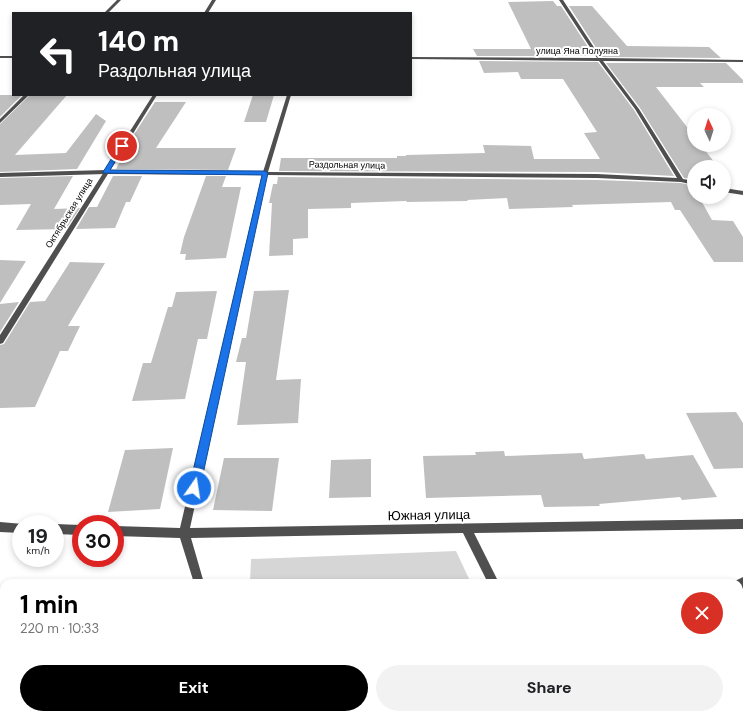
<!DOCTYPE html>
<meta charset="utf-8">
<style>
:root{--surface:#fff;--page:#f2f2f2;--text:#202124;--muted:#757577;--accent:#000}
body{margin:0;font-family:"DM Sans",sans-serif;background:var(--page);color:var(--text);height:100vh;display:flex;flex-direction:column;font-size:15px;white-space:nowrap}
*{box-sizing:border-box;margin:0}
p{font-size:13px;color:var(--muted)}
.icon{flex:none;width:22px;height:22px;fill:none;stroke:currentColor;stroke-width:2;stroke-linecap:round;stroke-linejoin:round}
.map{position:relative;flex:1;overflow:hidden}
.drawer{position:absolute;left:0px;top:579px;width:743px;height:140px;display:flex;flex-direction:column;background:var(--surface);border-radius:12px 12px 0 0;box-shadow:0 2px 6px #0003}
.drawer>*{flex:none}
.guide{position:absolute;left:12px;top:12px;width:400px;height:84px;border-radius:0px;box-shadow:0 2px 6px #0003;background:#202124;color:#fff;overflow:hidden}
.needle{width:26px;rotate:356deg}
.buttons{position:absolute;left:687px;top:108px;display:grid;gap:8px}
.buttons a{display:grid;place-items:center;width:44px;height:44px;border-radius:50%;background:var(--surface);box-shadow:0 2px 6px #0003;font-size:20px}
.speed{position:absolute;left:12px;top:515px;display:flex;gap:8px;font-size:20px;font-weight:700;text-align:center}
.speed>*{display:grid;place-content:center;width:52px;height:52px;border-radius:50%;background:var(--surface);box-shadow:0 2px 6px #0003;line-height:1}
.speed small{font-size:10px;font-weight:400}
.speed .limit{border:6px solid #d22;background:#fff;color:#111}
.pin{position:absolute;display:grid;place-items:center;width:34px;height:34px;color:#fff;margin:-17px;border:2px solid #fff;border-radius:50%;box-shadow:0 1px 4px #0007}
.me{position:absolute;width:44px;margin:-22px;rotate:13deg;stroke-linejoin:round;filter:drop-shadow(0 0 3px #0008)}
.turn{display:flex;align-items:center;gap:14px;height:84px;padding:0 20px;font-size:18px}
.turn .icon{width:52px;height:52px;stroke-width:2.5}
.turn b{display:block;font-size:28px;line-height:34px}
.round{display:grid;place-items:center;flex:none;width:42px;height:42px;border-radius:21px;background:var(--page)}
.overview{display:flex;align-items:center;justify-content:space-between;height:68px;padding:0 20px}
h1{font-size:24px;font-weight:700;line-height:30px;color:var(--accent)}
.button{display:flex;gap:8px;margin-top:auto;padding:8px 20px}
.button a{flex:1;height:46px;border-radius:24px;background:var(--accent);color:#fff;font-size:16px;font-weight:700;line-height:46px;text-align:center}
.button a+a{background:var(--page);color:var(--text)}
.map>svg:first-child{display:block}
</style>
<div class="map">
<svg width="743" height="719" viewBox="0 0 743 719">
<rect width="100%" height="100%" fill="#fff"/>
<path fill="#d6d6d6" d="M 456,551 L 471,583 L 250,583 L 251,559 Z
M 247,715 L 372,715 L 372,719 L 246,719 Z"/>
<path fill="#bfbfbf" d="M 553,1 L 557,6 L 561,6 L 594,56 L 477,56 L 473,49 L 531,49 L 508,2 Z
M 569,6 L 592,6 L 627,46 L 709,47 L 721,58 L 602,57 Z
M 479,61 L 598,62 L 634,110 L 674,176 L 597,172 L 279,171 L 281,158 L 397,158 L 397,156 L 406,156 L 406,155 L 485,153 L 483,145 L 531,146 L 534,159 L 600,159 L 584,133 L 597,132 L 563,79 L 521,79 L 518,72 L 484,73 Z
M 606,63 L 726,63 L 743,80 L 743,83 L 700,83 L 704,87 L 656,87 L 694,136 L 694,145 L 701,145 L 718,167 L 694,167 L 694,179 L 684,178 L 640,108 Z
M 0,95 L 22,95 L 0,117 Z
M 30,95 L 67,95 L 15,155 L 66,153 L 96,114 L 106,121 L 77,169 L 0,172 L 0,124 Z
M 253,95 L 274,95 L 266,122 L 244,122 Z
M 155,102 L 186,102 L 156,148 L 236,148 L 228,170 L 116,169 L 133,136 Z
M 73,176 L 54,209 L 80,208 L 66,229 L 16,230 L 31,204 L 0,205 L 0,178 Z
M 113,176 L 142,176 L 130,202 L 126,202 L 115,228 L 76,229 L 89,207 L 97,207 Z
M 206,176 L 226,176 L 222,187 L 241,187 L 226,258 L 185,260 L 186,254 L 180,254 L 184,237 Z
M 278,177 L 597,180 L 681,183 L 694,186 L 694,197 L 699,197 L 712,220 L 733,221 L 743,237 L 743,262 L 714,262 L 680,210 L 675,210 L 671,202 L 572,205 L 573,207 L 509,209 L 507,198 L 467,200 L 468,201 L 407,202 L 406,201 L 351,203 L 351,208 L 308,209 L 308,238 L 293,239 L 293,255 L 269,256 L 272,203 L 269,203 L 273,184 L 277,184 Z
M 0,260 L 26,261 L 0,303 Z
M 70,262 L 105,263 L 68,326 L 80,326 L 68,351 L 60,351 L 35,407 L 0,408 L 0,345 L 4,344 L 30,302 L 45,301 Z
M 289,290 L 276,380 L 301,379 L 298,423 L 237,425 L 246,362 L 236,362 L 242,338 L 246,338 L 254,291 Z
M 217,291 L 207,339 L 198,339 L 185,399 L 132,401 L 143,363 L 151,363 L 168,307 L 172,307 L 176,292 Z
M 19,302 L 0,332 L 0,304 Z
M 736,412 L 743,423 L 743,468 L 714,469 L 686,413 Z
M 173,448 L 160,509 L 108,512 L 125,450 Z
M 504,451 L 505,456 L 582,453 L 584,459 L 644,454 L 646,459 L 693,455 L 717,497 L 682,500 L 680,497 L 599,504 L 600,506 L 544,507 L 541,495 L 426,498 L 423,456 L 476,455 L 475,452 Z
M 224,458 L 279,458 L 272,511 L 213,510 Z
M 371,459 L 371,497 L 329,498 L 331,460 Z"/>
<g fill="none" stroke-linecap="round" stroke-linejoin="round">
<path fill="#4f4f4f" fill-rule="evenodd" d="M 117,0 L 121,0 L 108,13 L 104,13 Z
M 559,0 L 563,0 L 601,58 L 743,60 L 743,62 L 603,61 L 639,109 L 683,179 L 694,181 L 694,185 L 681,182 L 597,178 L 267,175 L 190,528 L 743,519 L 743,529 L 474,533 L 499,583 L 488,583 L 463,533 L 191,538 L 204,583 L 194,583 L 180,538 L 115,536 L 115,526 L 180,528 L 262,175 L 106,174 L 0,177 L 0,173 L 106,170 L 263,172 L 287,95 L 291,95 L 268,172 L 597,174 L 677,178 L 635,109 L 599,61 L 411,59 L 411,57 L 597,58 Z
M 0,56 L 13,56 L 13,58 L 0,58 Z
M 24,95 L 29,95 L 0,123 L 0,119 Z
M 724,188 L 743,191 L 743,195 L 724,192 Z
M 0,522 L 23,524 L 21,524 L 21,533 L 0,532 Z
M 55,524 L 81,525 L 81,535 L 55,534 Z
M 743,577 L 743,589 L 739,590 L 739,583 L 734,583 L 735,581 Z
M 194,715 L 206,715 L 205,719 L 193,719 Z
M 525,715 L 542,715 L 541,719 L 524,719 Z"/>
<path fill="#4f4f4f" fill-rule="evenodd" d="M 212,0 L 216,0 L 208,13 L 204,13 Z
M 153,95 L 157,95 L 3,343 L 0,344 L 0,335 Z"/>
</g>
<path fill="#1a73e8" stroke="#114b97" d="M 120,145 L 125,146 L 110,170 L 265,171 L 268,173 L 200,488 L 198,492 L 194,493 L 190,492 L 189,488 L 262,175 L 103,173 L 103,172 Z"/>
<g text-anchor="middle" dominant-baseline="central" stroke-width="4" stroke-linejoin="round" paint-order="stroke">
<g font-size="9" fill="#000" stroke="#fff">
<text x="577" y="51">улица Яна Полуяна</text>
<text transform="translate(347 165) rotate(1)">Раздольная улица</text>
<text transform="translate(69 213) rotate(-58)">Октябрьская улица</text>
</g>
<g font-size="13" fill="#000" stroke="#fff">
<text transform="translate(429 515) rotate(-1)">Южная улица</text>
</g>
</g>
</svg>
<div class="buttons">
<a><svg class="needle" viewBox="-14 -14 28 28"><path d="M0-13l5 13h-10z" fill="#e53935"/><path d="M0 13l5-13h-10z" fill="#757577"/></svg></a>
<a><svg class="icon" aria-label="sound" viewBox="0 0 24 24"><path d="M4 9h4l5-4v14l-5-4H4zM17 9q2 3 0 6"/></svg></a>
</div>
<div class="speed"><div>19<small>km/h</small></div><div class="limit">30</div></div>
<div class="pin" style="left:122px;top:146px;background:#d93025"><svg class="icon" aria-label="arrive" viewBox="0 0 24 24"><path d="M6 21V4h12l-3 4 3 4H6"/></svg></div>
<svg class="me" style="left:194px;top:488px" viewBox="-20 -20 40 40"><circle r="17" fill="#1a73e8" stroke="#fff" stroke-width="3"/><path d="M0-11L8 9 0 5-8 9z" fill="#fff"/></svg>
<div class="guide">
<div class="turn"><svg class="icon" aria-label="left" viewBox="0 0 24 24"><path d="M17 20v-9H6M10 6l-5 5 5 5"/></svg><div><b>140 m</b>Раздольная улица</div></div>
</div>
<section class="drawer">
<div class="overview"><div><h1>1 min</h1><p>220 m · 10:33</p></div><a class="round" style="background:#d93025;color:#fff"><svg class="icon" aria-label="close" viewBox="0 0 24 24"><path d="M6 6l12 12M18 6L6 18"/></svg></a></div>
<div class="button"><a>Exit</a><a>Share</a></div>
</section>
</div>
